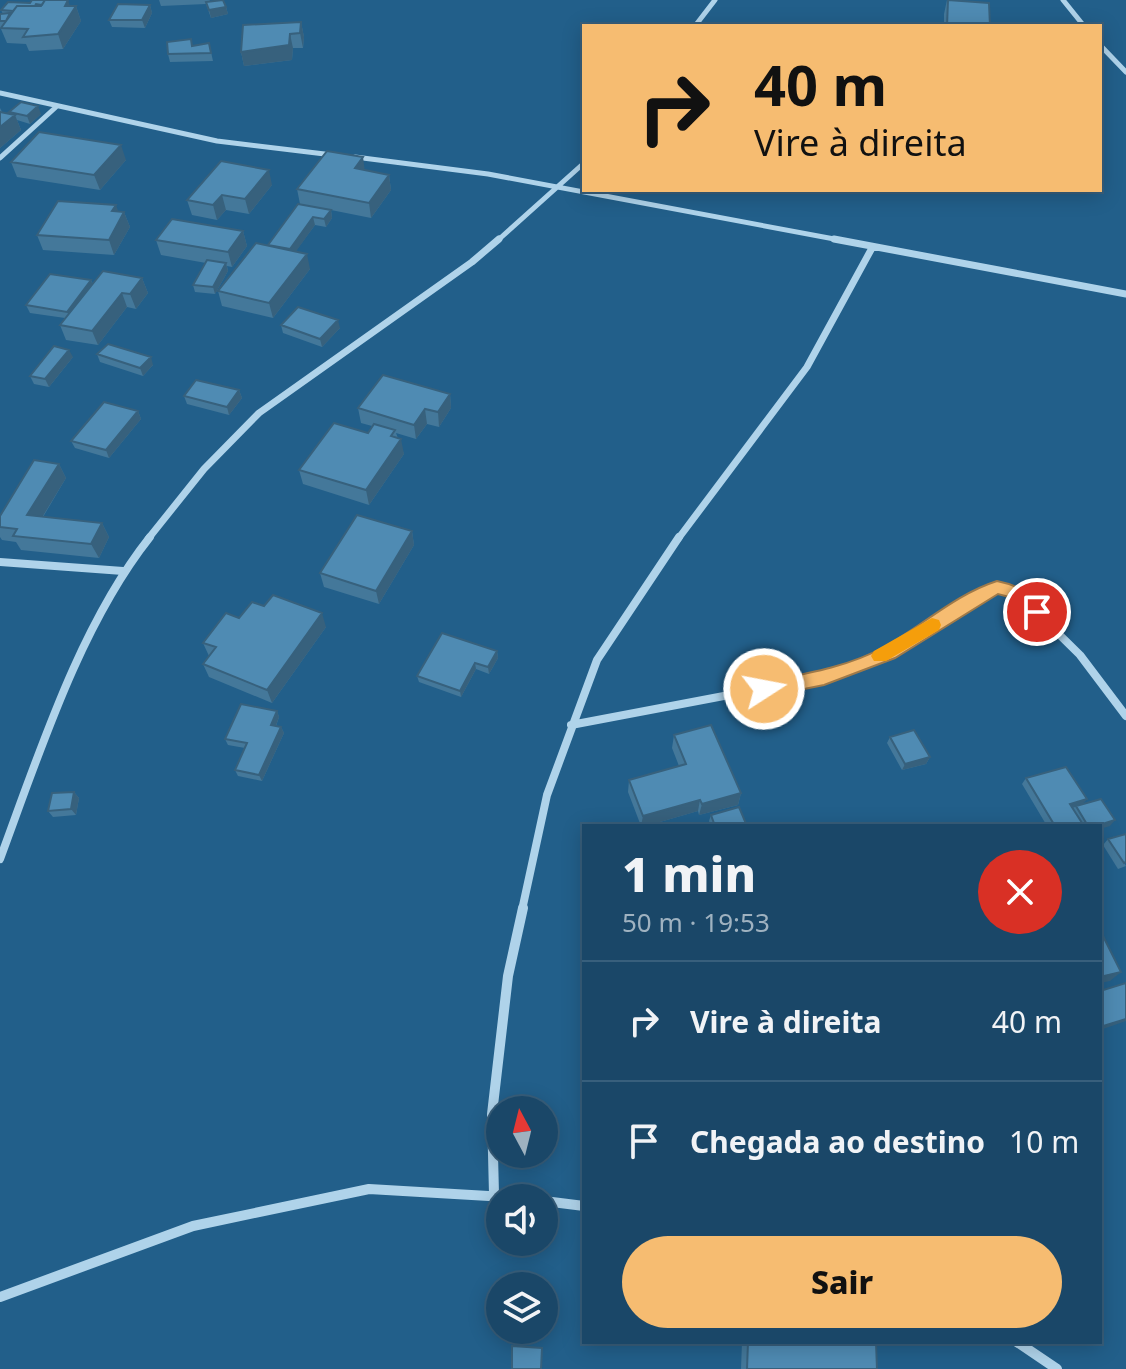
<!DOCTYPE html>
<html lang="pt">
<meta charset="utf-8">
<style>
:root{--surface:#1a4768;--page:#234e6e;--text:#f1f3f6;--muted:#9fb2c0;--line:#385f7c;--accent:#f6bc71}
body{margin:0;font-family:"Noto Sans",sans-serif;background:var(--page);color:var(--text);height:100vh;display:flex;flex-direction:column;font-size:30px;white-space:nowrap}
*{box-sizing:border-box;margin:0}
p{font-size:26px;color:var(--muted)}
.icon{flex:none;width:44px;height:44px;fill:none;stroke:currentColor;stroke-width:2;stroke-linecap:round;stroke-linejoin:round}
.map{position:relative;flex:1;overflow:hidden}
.side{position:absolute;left:582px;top:824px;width:520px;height:520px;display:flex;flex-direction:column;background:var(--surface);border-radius:0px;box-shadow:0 4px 20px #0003,0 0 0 2px var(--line)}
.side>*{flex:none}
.top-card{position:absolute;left:582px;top:24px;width:520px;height:168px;border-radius:0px;box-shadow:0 4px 20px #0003,0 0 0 2px var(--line);background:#f6bc71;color:#111;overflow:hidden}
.needle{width:52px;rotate:353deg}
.tools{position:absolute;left:486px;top:1096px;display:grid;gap:16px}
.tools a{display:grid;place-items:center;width:72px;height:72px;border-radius:50%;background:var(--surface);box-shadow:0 4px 20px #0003,0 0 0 2px var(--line);font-size:40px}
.pin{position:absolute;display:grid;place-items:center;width:68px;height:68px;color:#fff;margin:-34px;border:4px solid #fff;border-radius:50%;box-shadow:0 2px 8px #0007}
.me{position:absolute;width:88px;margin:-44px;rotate:79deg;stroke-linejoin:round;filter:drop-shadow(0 0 6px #0008)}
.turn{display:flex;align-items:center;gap:28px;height:168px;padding:0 40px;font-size:36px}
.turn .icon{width:104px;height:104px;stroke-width:2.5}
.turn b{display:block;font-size:56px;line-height:68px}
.round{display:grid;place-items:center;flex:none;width:84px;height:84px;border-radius:42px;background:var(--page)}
.head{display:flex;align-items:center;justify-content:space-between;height:136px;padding:0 40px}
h1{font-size:48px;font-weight:800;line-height:60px}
.primary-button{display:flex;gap:16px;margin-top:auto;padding:16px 40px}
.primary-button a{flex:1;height:92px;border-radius:48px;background:var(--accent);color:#111;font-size:32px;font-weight:800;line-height:92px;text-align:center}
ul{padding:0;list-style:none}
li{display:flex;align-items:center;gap:24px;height:120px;padding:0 40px;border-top:2px solid var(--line)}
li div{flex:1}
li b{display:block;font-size:30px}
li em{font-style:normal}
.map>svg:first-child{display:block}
</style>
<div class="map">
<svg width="1126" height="1369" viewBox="0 0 1126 1369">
<rect width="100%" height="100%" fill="#225f8a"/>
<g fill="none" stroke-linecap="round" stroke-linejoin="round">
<path stroke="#afd3ea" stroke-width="5" d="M 1063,0 L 1084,26
M 695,26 L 715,0
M 1100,45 L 1126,72
M 0,93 L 217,141 L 333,155
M 355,157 L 488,174 L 845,241
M 0,158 L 56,107
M 497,241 L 584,163"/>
<path stroke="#afd3ea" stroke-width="7" d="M 834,239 L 1126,294
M 148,539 L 204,469 L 259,413 L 472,262 L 499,239
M 678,539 L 807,367 L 872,248"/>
<path stroke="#afd3ea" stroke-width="8" d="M 0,562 L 123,571
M 571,725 L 824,677 L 888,653 L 997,587 L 1015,591 L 1080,655 L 1126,716
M 0,859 C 39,754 80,625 150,537
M 522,910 L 547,795 L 597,660 L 679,537"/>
<path stroke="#afd3ea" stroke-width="10" d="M 494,1194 L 492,1114 L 508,976 L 523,908
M 544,1201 L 584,1206
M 0,1297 L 193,1226 L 369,1189 L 523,1198
M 1017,1342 L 1057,1369"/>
</g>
<path fill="#44789a" d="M 159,0 L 210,0 L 209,2 L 226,7 L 228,14 L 211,18 L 206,4 L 161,6 Z
M 947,0 L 990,26 L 944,26 L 944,14 Z
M 8,2 L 76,6 L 81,21 L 63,49 L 29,51 L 26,44 L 7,43 L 1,29 L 0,29 L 0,12 L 0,14 L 3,14 L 1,10 Z
M 150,5 L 152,13 L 145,28 L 112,27 L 109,20 Z
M 301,22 L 304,37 L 303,48 L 293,48 L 292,60 L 244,66 L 241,52 Z
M 209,43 L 213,61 L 170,62 L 168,54 L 192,46 Z
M 0,108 L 2,112 L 10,114 L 9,112 L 41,114 L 30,124 L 17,120 L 21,130 L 0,148 Z
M 126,160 L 100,190 L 17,177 L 11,162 Z
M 365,170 L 389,175 L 391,190 L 371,218 L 331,210 L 332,218 L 326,227 L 315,225 L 295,252 L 310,269 L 273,318 L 222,306 L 218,291 L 268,246 L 300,204 L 297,189 Z
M 272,185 L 249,214 L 226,210 L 217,220 L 192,215 L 187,200 Z
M 118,212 L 124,212 L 130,227 L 114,255 L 43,250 L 37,235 Z
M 243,231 L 247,246 L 232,267 L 227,266 L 228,271 L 215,294 L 195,292 L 193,285 L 206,263 L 161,255 L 156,240 Z
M 142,278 L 148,293 L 136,309 L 127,307 L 98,345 L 66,340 L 60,325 L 65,318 L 30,313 L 26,305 L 91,280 L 93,284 Z
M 281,325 L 340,328 L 322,347 L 283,333 Z
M 97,354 L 153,365 L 143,376 L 100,362 Z
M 73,357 L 49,387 L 34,384 L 30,376 Z
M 239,390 L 242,398 L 229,415 L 187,404 L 184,396 Z
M 450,394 L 451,408 L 439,427 L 427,424 L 416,439 L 396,433 L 404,454 L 369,505 L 303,484 L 299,470 L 368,433 L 372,426 L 361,423 L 358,408 Z
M 138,411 L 141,419 L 109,458 L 75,448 L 71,441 Z
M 59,464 L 66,478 L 43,517 L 102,523 L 109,537 L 99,558 L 21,550 L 16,542 L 2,540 L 0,537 L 0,516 Z
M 412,531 L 414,545 L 379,604 L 324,587 L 320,573 Z
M 239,618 L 326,627 L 272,703 L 209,677 L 203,664 L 209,656 L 203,643 Z
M 497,651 L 498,658 L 489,674 L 476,669 L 461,697 L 419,682 L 417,676 Z
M 277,711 L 279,717 L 276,726 L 281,727 L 284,733 L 262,781 L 238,776 L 235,770 L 245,748 L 228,745 L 225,739 Z
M 674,735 L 741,793 L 738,805 L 699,815 L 698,811 L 646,826 L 641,826 L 628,792 L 629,780 L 679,766 L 672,748 Z
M 890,737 L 930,757 L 926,764 L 902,770 L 887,743 Z
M 1026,778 L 1082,805 L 1110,826 L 1047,826 L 1022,784 Z
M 74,792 L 79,798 L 76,815 L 53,817 L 48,811 Z
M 711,815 L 747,826 L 711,826 L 709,821 Z
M 1108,839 L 1126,866 L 1118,869 L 1103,845 Z
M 742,1342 L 876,1342 L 877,1369 L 741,1369 Z"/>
<path fill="#37617d" d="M 68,0 L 72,12 L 76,6 L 81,21 L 63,49 L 58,34 L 65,6 Z
M 150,5 L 152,13 L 145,28 L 142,20 Z
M 226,7 L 228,14 L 211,18 L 209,10 Z
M 301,22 L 304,37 L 303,48 L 300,33 Z
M 290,34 L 293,48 L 292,60 L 244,66 L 241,52 Z
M 38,106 L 41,114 L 30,124 L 27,116 Z
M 15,115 L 21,130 L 0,148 L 0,127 Z
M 121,145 L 126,160 L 100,190 L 94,175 Z
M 363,157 L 365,172 L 355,168 Z
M 269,170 L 272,185 L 249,214 L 245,199 Z
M 389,175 L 391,190 L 371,218 L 369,203 Z
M 222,195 L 226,210 L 217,220 L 213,205 Z
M 116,205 L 121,219 L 124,212 L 130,227 L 114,255 L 109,240 L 112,211 Z
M 331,210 L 332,218 L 326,227 L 324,219 Z
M 313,217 L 315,225 L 292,257 L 290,249 Z
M 243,231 L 247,246 L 232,267 L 228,252 Z
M 307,254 L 310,269 L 273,318 L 269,303 Z
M 226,263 L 228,271 L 215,294 L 213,287 Z
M 142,278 L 148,293 L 136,309 L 130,294 Z
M 91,280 L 94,288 L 71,319 L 67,312 Z
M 122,293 L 127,307 L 98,345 L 92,331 Z
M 338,320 L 340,328 L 322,347 L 320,339 Z
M 69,350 L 73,357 L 49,387 L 45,379 Z
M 151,357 L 153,365 L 143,376 L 140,368 Z
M 239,390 L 242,398 L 229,415 L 227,407 Z
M 450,394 L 451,408 L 439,427 L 438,412 Z
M 425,409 L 427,424 L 416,439 L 414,425 Z
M 138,411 L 141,419 L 109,458 L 106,450 Z
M 401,439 L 404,454 L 369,505 L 366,490 Z
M 59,464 L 66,478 L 35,529 L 27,515 Z
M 102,523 L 109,537 L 99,558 L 91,544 Z
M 412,531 L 414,545 L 379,604 L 376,591 Z
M 322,613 L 326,627 L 272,703 L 267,690 Z
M 497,651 L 498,658 L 489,674 L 488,667 Z
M 475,663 L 476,669 L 461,697 L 460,691 Z
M 277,711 L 279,717 L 274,731 L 271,725 Z
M 281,727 L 284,733 L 262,781 L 259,775 Z
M 930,757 L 926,764 L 902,770 L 905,764 Z
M 74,792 L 79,798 L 76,815 L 71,809 Z
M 741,793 L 738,805 L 699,815 L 702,804 Z
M 1087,799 L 1082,805 L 1065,810 L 1070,804 Z
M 700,800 L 698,811 L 646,826 L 641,826 L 643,816 Z
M 1115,820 L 1110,826 L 1100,829 L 1100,826 L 1096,826 Z
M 1121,972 L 1110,981 L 1100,983 L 1100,977 Z
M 1126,1019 L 1126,1021 L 1100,1030 L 1100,1027 Z"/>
<path fill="#4f8bb3" stroke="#37617d" stroke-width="2" d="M 32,0 L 45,0 L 42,5 L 36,4 L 35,6 L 17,6 L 13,11 L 1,10 L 8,2 L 30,3 Z
M 45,0 L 68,0 L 65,6 L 76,6 L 58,34 L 23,37 L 28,29 L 1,28 L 17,6 L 41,6 Z
M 223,0 L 226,7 L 209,10 L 206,2 Z
M 948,0 L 989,3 L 990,26 L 947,26 Z
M 118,4 L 150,5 L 142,20 L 109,20 Z
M 10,13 L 6,21 L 0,21 L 0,14 Z
M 301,22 L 300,33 L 290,34 L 289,45 L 241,52 L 243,25 Z
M 191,39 L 192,46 L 209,43 L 211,53 L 168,54 L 167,42 Z
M 21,102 L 38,106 L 27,116 L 9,112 Z
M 0,112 L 15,115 L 0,127 Z
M 39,132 L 121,145 L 94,175 L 11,162 Z
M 327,151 L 363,157 L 355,168 L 389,175 L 369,203 L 297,189 Z
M 221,161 L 269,170 L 245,199 L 222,195 L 213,205 L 187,200 Z
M 58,201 L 116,205 L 112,211 L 124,212 L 109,240 L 37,235 Z
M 298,204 L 331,210 L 324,219 L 313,217 L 290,249 L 268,245 Z
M 172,219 L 243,231 L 228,252 L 156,240 Z
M 256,243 L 307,254 L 269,303 L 218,291 Z
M 207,260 L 226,263 L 213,287 L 193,285 Z
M 103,271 L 142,278 L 130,294 L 122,293 L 92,331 L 60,325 Z
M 50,274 L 91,280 L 67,312 L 26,305 Z
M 298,307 L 338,320 L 320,339 L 281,325 Z
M 108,344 L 151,357 L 140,368 L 97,354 Z
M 54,346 L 69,350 L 45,379 L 30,376 Z
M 383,375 L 450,394 L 438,412 L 425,409 L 414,425 L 358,408 Z
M 196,380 L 239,390 L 227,407 L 184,396 Z
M 104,402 L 138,411 L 106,450 L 71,441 Z
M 334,423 L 368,433 L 374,424 L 395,430 L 391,436 L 401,439 L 366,490 L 299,470 Z
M 34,460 L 59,464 L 27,515 L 102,523 L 91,544 L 13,536 L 17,529 L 0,527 L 0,516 Z
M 357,515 L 412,531 L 376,591 L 320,573 Z
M 273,595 L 322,613 L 267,690 L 203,664 L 216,647 L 203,643 L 226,613 L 239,618 L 252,602 L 264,606 Z
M 442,633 L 497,651 L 488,667 L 475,663 L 460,691 L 417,676 Z
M 241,704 L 277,711 L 271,725 L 281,727 L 259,775 L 235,770 L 247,743 L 225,739 Z
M 711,725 L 741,793 L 702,804 L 700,800 L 643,816 L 629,780 L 686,764 L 674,735 Z
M 914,730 L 930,757 L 905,764 L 890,737 Z
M 1066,767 L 1087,799 L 1070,804 L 1084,826 L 1055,826 L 1026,778 Z
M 74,792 L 71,809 L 48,811 L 52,793 Z
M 1101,799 L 1115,820 L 1096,826 L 1088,826 L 1076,806 Z
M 739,807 L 747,826 L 715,826 L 711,815 Z
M 1126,834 L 1126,862 L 1124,863 L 1108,839 Z
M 1100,930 L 1121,972 L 1100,977 Z
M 1126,983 L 1126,1019 L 1100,1027 L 1100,991 Z
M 748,1342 L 876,1342 L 877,1369 L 747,1369 Z
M 512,1346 L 542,1348 L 541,1369 L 512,1369 Z"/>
<path fill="#f6bc71" stroke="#a07a49" stroke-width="2" d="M 997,581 C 1018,585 1034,594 1045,612 L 1043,617 L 1030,617 L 1009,597 L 998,594 L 895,658 L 824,685 L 764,697 L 758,695 L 755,689 L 758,684 L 764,682 C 805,674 848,667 884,647 C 922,626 956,594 997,581 Z"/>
<path fill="#f59e0b" d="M 932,618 L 939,620 L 941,625 L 939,630 L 886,661 L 874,661 L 871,656 L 874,651 Z"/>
</svg>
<div class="tools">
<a><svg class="needle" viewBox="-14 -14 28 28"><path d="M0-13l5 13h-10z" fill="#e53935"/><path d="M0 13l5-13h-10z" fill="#9fb2c0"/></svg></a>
<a><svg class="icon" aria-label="sound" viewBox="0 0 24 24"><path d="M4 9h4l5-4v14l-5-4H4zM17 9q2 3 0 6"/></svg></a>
<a><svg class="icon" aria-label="layers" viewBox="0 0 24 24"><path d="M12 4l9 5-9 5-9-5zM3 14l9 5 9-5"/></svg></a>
</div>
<div class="pin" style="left:1037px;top:612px;background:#d93025"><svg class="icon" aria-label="arrive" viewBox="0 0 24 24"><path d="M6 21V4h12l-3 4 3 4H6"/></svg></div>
<svg class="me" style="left:764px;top:689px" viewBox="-20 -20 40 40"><circle r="17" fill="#f6bc71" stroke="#fff" stroke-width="3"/><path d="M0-11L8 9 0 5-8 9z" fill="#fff"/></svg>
<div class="top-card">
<div class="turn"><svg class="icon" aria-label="right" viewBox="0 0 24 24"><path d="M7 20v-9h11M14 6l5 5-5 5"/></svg><div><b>40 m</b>Vire à direita</div></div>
</div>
<section class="side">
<div class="head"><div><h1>1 min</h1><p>50 m · 19:53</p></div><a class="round" style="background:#d93025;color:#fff"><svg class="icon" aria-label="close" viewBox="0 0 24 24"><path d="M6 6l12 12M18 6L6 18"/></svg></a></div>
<ul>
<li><svg class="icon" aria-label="right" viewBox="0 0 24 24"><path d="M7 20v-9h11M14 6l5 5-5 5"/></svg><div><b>Vire à direita</b></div><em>40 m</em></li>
<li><svg class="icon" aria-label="arrive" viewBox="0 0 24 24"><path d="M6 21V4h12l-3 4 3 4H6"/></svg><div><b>Chegada ao destino</b></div><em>10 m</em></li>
</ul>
<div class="primary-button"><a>Sair</a></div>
</section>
</div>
